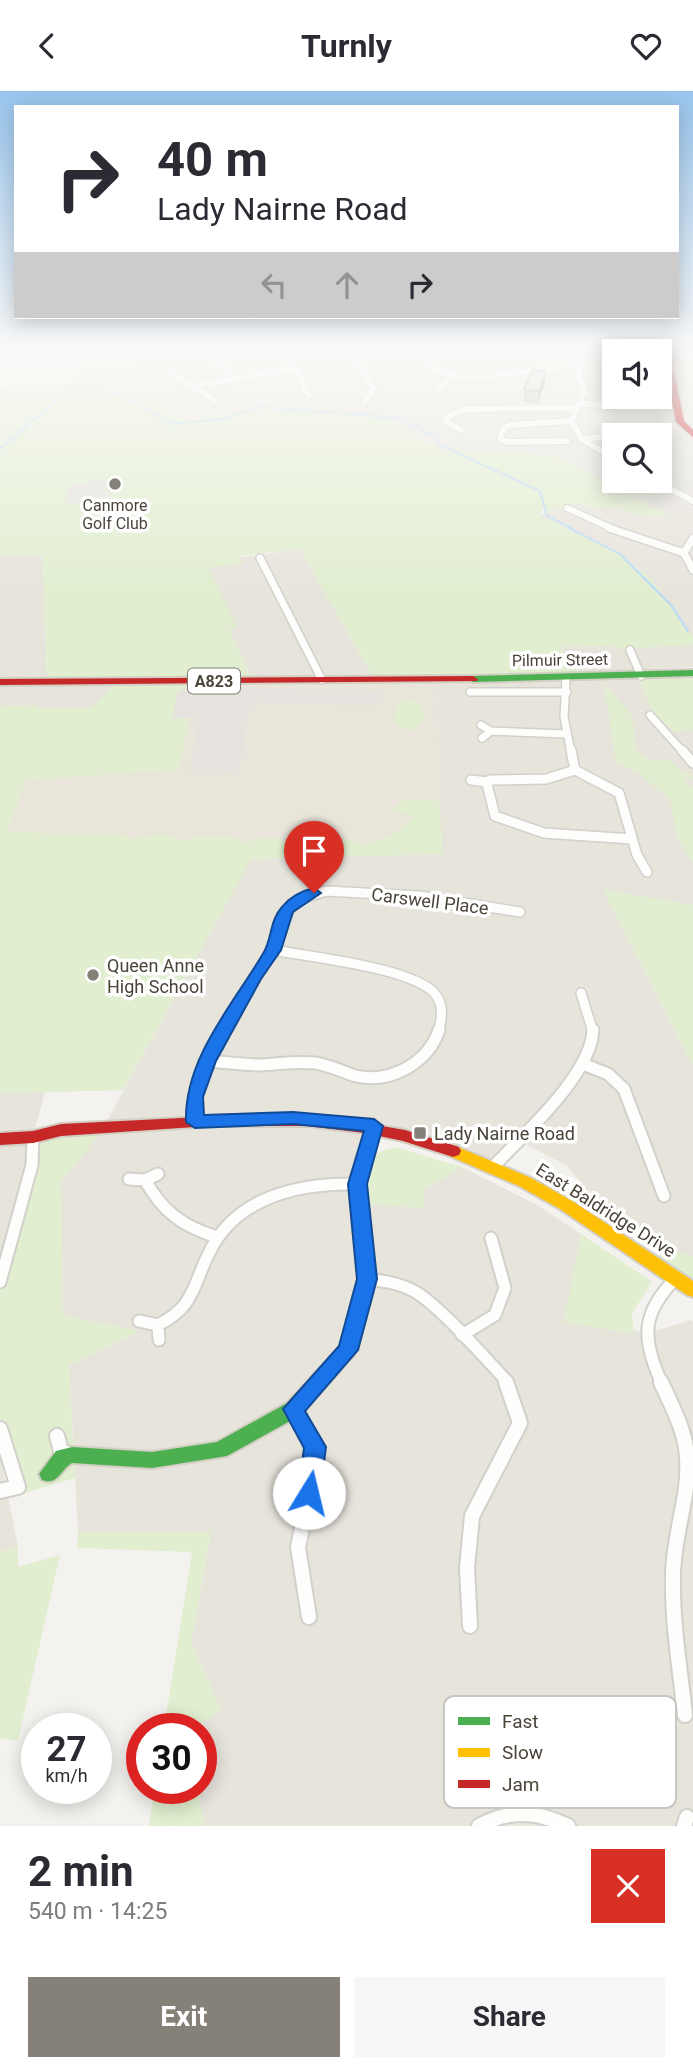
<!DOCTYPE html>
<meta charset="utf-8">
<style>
:root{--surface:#fff;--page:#f7f7f7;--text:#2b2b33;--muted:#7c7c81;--accent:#868178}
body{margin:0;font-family:Roboto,sans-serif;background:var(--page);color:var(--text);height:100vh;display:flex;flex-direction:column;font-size:26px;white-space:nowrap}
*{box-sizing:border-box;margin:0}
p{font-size:23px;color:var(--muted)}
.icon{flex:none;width:38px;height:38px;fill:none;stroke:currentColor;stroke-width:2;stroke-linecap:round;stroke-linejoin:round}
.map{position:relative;height:1735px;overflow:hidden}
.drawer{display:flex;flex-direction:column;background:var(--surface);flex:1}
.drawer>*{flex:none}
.guide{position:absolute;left:14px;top:14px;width:665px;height:214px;border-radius:0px;box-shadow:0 4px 18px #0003;background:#fff;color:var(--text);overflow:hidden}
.tools{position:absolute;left:602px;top:248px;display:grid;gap:14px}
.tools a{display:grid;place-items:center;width:70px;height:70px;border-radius:0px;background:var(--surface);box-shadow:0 4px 18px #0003;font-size:35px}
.speed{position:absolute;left:21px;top:1622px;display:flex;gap:14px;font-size:35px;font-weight:700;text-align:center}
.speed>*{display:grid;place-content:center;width:91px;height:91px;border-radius:50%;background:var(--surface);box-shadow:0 4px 18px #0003;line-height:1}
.speed small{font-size:18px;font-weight:400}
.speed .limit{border:10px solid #d22;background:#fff;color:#111}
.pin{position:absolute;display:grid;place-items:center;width:60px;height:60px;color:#fff;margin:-72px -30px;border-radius:50% 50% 50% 0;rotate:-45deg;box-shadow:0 0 7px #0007}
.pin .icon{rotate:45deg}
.me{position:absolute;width:77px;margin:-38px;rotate:9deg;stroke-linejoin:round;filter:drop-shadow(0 0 5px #0008)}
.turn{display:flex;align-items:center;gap:24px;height:147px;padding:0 28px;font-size:32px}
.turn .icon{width:91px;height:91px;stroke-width:2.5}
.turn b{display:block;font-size:49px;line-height:60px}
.lanes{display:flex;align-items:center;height:66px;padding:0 28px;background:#0003;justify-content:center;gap:35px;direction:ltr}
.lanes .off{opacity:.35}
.round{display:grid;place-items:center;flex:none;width:74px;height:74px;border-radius:0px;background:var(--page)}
.summary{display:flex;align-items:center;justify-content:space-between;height:119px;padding:0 28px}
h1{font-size:42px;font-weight:700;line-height:52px}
.button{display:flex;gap:14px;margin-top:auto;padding:14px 28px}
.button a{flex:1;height:80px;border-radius:0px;background:var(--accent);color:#fff;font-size:28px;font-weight:700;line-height:80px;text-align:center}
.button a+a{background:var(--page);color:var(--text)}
header{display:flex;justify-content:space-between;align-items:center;height:91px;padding:0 28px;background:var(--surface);font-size:32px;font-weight:700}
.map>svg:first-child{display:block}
</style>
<header><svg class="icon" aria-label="back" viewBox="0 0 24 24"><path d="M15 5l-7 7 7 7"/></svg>Turnly<svg class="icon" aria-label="heart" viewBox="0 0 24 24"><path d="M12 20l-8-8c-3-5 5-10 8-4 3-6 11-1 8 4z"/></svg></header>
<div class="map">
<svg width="693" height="1735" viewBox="0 0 693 1735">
<rect width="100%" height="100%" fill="#f4f2ee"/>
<path fill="#e7e4dc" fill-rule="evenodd" d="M 169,260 L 693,260 L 693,576 L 580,581 L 558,556 L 688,553 L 651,487 L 539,424 L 577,411 L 597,419 L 609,416 L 653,430 L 440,359 L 392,330 L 229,322 L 186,329 L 173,322 L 112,273 L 158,266 ZM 614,261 L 660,261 L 660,306 L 614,306 ZM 614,345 L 660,345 L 660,390 L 614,390 Z
M 300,458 L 372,584 L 251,586 L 199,472 Z
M 0,465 L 43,465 L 47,587 L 0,587 Z
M 693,584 L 693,814 L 604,800 L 693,974 L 693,1166 L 662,1158 L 599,1113 L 567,1075 L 518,1049 L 494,1075 L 374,1035 L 357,1111 L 424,1116 L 424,1098 L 462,1076 L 537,1114 L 581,1143 L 567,1227 L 648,1242 L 691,1229 L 693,1231 L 693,1735 L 204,1735 L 198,1698 L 201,1698 L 201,1638 L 194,1638 L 221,1619 L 191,1552 L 211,1441 L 78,1441 L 69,1274 L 139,1240 L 63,1225 L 61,1090 L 100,1043 L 250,768 L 442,763 L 436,592 Z
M 0,594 L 113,595 L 91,617 L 35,617 L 36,614 L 0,616 Z
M 45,1001 L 33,1046 L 0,1191 L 0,1002 Z
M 0,1365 L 18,1456 L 0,1461 Z"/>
<path fill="#eae5da" d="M 436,592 L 442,763 L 251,768 L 123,999 L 0,1002 L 0,652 L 84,622 L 113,595 Z"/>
<path fill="#e1eecf" d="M 112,273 L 173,322 L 186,329 L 284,315 L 353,321 L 392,330 L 440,359 L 552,364 L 670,425 C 638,433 624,411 597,419 L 577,411 L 546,422 L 543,417 L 539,424 L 620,463 L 651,487 L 693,546 L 693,554 L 617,558 L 613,555 L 558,556 L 582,584 L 374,587 L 300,458 L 240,465 L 244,472 L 208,477 L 237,537 L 229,538 L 251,586 L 47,587 L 43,465 L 0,465 L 0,297 L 75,292 L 87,276 Z
M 693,585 L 693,638 L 674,641 L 653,621 L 638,588 Z
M 604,592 L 632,625 L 636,661 L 649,669 L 670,669 L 682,682 L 688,681 L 693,686 L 683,690 L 693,696 L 693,772 L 678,748 L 670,709 L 640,683 L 616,671 Z
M 217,594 L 202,599 L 172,626 L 189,627 L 179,679 L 26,689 L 7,741 L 125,744 L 133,749 C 147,742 169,742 184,750 C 199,742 232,743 247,752 C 260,745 277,745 289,753 C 302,746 313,747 326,753 C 339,746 352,747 365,755 L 395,742 L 413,725 L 392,718 L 404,709 L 440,710 L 442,763 L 251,768 L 123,999 L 0,1002 L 0,616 L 36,614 L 36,617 L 91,617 L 113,595 Z
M394 624a15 15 0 1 1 30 0a15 15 0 1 1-30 0Z
M 603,799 L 693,814 L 693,974 Z
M 100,1043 L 61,1091 L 63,1225 L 140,1240 L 69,1274 L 75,1387 L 15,1405 L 0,1348 L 0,1191 L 33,1046 Z
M 395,1056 L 462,1076 L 424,1098 L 424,1117 L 365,1113 L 374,1063 Z
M 581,1143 L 652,1191 L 632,1222 L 634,1243 L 564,1231 Z
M 662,1158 L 693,1166 L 693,1199 L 652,1171 Z
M 78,1441 L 211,1441 L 191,1552 L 221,1619 L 194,1638 L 164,1638 L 192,1461 L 77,1457 Z
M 18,1456 L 18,1476 L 60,1464 L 18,1649 L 0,1648 L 0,1461 Z
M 155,1698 L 198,1698 L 204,1735 L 149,1735 Z"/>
<path fill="#e6e3df" d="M 103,387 L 111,397 L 104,398 L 115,409 L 65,413 L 68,396 Z
M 208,596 L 379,600 L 377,614 L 250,612 L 239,680 L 190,679 L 200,627 L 172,627 L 178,599 Z"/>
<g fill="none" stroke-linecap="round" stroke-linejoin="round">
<path stroke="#c0ddf1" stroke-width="2" d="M 0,358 L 72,296 L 98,298 L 125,306 L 172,333 L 222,328 L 261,316 L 399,327 L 436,346 L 442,355 L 540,400 L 547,425 L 573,438"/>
<path stroke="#c0ddf1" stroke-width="2.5" d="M 569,437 L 620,463 L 671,514 L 688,540"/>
<defs>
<path id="street-far4" d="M 348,260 L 374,297 L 365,310
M 419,260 C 424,267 430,275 438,279 C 475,296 538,274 579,276
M 585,260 L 578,281 L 584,301 L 571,330 L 582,348 L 614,368
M 421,263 L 446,260
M 214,269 L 223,270 L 231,287
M 288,278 L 297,280 L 309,305
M 170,281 L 214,309
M 194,295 L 288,278 L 291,275 L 280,260
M 438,298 L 454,283
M 580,312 L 614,315
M 461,339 L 445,330 L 450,324 L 466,318 L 575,317
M 582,348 L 619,344
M 567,350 L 507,351 L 500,347 L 504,337 L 510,334 L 571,330
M 656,390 L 693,410
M 567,417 L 613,438"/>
<path id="street-far3" d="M 609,437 L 684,462
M 693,447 L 684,462 L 693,479
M 260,467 L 322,589
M 630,559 L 641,585
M 566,587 L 564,626 L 571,661
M 470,601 L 567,601
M 650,624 L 683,661
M 481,634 L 491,640 L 482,647
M 491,640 L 566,643"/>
<path id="street-far2" d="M 571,659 L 575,679 L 619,702 L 637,764 L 647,781
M 682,659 L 693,672
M 575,679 L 546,688 L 490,689 L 487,693 L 495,725 L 544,742 L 632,748
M 471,689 L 488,691
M 274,859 C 309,866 416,877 436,904 C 444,915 442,929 438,941
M 581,902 L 593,941
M 223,941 L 253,887 L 274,859 L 280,833 L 297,809 L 326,800 L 420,805 L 520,821"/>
<path id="street-far1" d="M 207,970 C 225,971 243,974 261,974 C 279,973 297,970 315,972 C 330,974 342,981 356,985 C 390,993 428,972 439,939
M 583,973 L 608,983 L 624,998 L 664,1105
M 195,1031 C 194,996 207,970 224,939
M 494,1075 C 524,1043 591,984 593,939
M 129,1088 L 145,1089 C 163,1121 182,1135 217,1146
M 145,1089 L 158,1083
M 367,1188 C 384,1190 399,1192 414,1200 C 441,1216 481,1263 504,1287 L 506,1293
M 0,1191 L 32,1074 L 33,1046
M 139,1230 L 158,1234 C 195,1215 192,1196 209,1162 C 236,1105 300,1092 357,1093
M 158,1234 L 159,1249
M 462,1244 L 495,1224 L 505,1197 L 491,1147
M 662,1293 C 642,1247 640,1223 677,1186"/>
<path id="street" d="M 661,1291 C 672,1316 686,1340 687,1367 C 690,1404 673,1445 673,1485 C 672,1531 680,1578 685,1624
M 294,1318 L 315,1356 L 314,1379 L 298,1456 L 309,1526
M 0,1338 L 18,1396 L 0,1400
M 57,1345 L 61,1360 L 72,1364
M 470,1535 L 467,1477 L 472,1425 L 520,1332 L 506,1291
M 479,1735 C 510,1718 537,1720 568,1735
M 684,1735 L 687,1726"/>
<path id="fast" d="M 693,579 L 693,585 L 473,591 L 468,588 L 473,585 Z
M 343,1257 L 349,1259 L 352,1264 L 349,1269 L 301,1324 L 227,1365 L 152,1377 L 72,1372 C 60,1379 58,1395 42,1389 L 39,1383 L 56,1360 L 72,1356 L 152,1361 L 217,1351 L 287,1312 L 337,1259 Z"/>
<path id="slow" d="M 453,1054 L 531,1087 L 572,1110 L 693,1190 L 693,1206 L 687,1204 L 560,1118 L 519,1095 L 447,1064 L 445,1060 L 447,1056 Z"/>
<path id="jam" d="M 662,260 L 670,260 L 684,330 L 693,339 L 693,346 L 676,331 Z
M 473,585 L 478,588 L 477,590 L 0,594 L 0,588 Z
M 259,1023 L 308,1025 L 368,1032 L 374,1030 L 382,1035 L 405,1039 L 459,1056 L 461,1060 L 459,1064 L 453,1066 L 403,1050 L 379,1045 L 365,1093 L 376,1188 L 357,1259 L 349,1269 L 343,1271 L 337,1269 L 334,1264 L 340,1256 L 358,1188 L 349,1093 L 364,1042 L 308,1035 L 210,1035 L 61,1045 L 33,1052 L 0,1054 L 0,1042 L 33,1040 L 61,1033 Z"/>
</defs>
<use href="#street-far4" stroke="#d2d0cb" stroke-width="8"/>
<use href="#street-far3" stroke="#d2d0cb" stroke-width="10"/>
<use href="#street-far2" stroke="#d2d0cb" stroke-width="12"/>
<use href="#street-far1" stroke="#d2d0cb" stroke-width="15"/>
<use href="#street" stroke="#d2d0cb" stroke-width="18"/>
<use href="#fast" stroke="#d3cfc5" stroke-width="4"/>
<use href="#slow" stroke="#d3cfc5" stroke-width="4"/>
<use href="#jam" stroke="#d3cfc5" stroke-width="4"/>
<use href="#street-far4" stroke="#fdfdfc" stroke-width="6"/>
<use href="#street-far3" stroke="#fdfdfc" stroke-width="7"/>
<use href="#street-far2" stroke="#fdfdfc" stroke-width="9"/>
<use href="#street-far1" stroke="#fdfdfc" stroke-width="11"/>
<use href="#street" stroke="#fdfdfc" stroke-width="14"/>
<use href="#fast" fill="#4caf50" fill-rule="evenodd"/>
<use href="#slow" fill="#ffc107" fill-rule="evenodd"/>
<use href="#jam" fill="#c62828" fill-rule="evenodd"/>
</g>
<path fill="#bfbcb8" d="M 545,292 L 538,312 L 524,311 L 524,299 Z"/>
<path fill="#9b9996" d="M 546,280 L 545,292 L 538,312 L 539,300 Z"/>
<path fill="#dedbd6" stroke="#9b9996" stroke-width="2" d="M 533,279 L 546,280 L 539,300 L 524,299 Z"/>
<linearGradient id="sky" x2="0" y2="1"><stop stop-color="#98c4ec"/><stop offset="0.52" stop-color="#faf9f7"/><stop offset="1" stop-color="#faf9f7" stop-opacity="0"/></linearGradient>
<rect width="693" height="503" fill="url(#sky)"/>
<path fill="#1a73e8" stroke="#114b97" stroke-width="2" d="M 314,797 L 321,802 L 293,821 L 281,859 L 261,888 L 216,970 L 203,1006 L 204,1024 L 293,1021 L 374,1028 L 383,1035 L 367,1093 L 377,1188 L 358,1259 L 305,1320 L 326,1356 L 320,1402 L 317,1409 L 309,1412 L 301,1409 L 298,1402 L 304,1357 L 283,1318 L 339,1255 L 357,1188 L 348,1093 L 364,1040 L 293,1033 L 195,1037 L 186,1031 C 184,967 233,914 264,861 C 272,847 270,829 282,816 C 290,806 301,800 314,797 Z"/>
<g fill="#868178" stroke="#fff" stroke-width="2.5">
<circle cx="115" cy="393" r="7"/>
<circle cx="93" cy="884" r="7"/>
<rect x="413" y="1035" width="14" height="14" rx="3.5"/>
</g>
<g text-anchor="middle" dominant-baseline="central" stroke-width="7" stroke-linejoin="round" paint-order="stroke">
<g font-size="16" fill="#4b4439" stroke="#fff">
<text x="115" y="414">Canmore<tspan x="115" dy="18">Golf Club</tspan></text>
</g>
<g font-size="16" fill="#4b4439" stroke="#fff">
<text transform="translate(560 569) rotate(-1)">Pilmuir Street</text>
</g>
<rect fill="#fff" stroke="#817c74" stroke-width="2" x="188" y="577.5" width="52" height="25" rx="5"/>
<g font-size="16" font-weight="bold" fill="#4b4439">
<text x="214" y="590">A823</text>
</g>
<g font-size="18" fill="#4b4439" stroke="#fff">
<text transform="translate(430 810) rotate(7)">Carswell Place</text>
<text transform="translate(606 1119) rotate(32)">East Baldridge Drive</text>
</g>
<g font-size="18" fill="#4b4439" stroke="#fff" text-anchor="start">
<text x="107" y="874">Queen Anne<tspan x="107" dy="21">High School</tspan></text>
<text x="434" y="1042">Lady Nairne Road</text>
</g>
</g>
<rect x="444" y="1605" width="232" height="112" rx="10" fill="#fff" stroke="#c9c7c4" stroke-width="2"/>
<rect x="458" y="1626" width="32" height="8" fill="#4caf50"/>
<rect x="458" y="1657" width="32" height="9" fill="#ffc107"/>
<rect x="458" y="1689" width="32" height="8" fill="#c62828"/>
<g font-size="19" fill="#4b4439">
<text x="502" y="1637">Fast</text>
<text x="502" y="1668">Slow</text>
<text x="502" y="1700">Jam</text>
</g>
</svg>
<div class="tools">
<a><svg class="icon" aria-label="sound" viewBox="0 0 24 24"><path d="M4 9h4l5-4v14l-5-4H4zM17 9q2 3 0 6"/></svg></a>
<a><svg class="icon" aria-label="search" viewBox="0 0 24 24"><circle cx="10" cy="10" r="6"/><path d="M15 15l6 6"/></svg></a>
</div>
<div class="speed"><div>27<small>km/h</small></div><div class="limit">30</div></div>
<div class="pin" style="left:314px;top:802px;background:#d93025"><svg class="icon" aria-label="arrive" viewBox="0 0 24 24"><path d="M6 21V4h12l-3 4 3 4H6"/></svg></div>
<svg class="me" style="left:309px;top:1402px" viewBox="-20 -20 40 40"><circle r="19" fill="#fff"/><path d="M0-13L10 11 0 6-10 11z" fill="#1a73e8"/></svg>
<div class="guide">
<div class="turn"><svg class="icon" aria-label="right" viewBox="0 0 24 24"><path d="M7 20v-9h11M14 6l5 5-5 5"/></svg><div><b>40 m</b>Lady Nairne Road</div></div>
<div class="lanes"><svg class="icon off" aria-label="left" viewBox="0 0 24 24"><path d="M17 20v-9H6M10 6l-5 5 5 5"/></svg><svg class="icon off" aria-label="ahead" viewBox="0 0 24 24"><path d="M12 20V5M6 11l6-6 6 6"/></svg><svg class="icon" aria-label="right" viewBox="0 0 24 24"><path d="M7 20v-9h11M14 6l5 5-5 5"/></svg></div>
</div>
</div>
<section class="drawer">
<div class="summary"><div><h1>2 min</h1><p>540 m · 14:25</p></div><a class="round" style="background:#d93025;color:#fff"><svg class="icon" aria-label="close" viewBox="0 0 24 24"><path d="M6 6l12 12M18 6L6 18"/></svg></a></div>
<div class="button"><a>Exit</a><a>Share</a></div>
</section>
